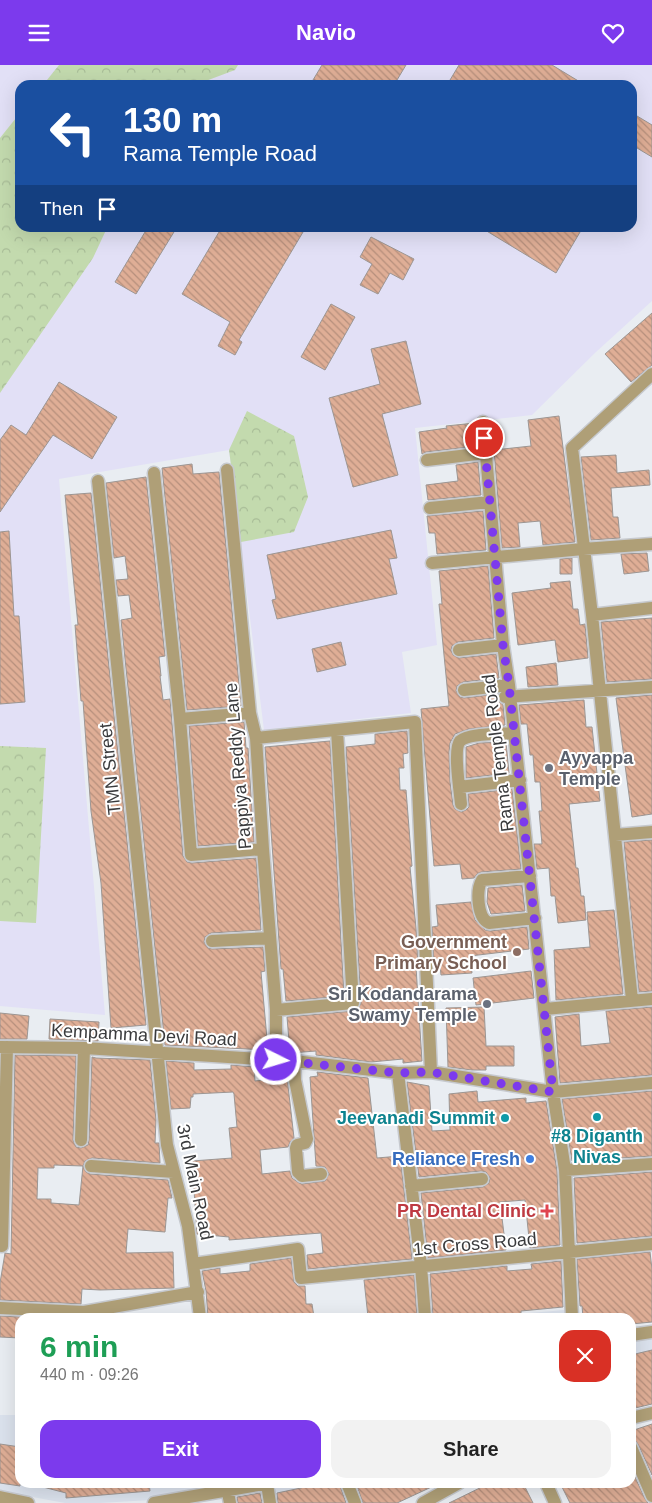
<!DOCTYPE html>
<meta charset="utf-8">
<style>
:root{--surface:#fff;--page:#f2f2f2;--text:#222;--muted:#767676;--accent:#7c3aed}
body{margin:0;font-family:Arial,sans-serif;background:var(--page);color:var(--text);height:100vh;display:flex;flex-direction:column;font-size:19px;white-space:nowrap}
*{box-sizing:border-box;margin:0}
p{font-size:16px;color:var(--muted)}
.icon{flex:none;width:28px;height:28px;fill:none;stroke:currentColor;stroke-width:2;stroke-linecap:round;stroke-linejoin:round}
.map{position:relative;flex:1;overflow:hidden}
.details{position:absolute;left:15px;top:1248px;width:621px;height:175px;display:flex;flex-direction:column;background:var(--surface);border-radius:15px;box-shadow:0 5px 20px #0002}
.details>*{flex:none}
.banner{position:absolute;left:15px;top:15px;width:622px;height:152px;border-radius:15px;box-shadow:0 5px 20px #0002;background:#1a4fa0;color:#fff;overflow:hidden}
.pin{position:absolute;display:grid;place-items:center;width:42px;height:42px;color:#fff;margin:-21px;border:2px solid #fff;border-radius:50%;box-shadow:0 1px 5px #0007}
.me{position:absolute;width:55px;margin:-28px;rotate:95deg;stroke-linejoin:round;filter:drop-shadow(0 0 4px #0008)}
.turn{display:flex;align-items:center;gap:18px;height:105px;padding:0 25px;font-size:22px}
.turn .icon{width:65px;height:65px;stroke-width:2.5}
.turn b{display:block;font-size:35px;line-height:42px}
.then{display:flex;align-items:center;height:48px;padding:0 25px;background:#0003;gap:10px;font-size:19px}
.round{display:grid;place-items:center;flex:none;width:52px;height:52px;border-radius:15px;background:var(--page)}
.overview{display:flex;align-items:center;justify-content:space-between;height:85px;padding:0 25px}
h1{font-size:30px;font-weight:600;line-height:38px;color:#1e9e55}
.primary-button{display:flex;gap:10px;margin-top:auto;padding:10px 25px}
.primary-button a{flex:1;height:58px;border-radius:15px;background:var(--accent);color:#fff;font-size:20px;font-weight:600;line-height:58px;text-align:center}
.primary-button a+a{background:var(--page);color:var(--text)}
header{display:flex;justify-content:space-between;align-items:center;height:65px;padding:0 25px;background:var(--accent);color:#fff;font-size:22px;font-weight:600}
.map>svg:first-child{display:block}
</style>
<header><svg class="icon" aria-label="menu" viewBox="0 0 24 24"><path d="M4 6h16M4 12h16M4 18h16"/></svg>Navio<svg class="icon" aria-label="heart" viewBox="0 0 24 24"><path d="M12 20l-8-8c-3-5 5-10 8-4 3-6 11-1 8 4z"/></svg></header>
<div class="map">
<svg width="652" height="1438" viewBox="0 0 652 1438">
<defs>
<pattern id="forest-crowns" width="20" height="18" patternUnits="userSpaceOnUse" patternTransform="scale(1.25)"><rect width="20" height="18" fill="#c3daae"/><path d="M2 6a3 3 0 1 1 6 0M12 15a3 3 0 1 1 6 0" fill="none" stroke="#a8bc97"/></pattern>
<pattern id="building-back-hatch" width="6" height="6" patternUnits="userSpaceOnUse" patternTransform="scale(1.25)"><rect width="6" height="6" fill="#dfae96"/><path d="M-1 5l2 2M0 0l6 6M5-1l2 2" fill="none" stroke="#b68f7c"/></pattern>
</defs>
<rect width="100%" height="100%" fill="#e9edf2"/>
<path fill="#dbe2ed" d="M 564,1245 L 565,1252 L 484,1252 Z
M 652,1272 L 652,1315 L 631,1319 L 631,1274 Z
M 0,1350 L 20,1350 L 20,1418 L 222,1418 L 222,1422 L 150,1435 L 100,1438 L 65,1438 L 0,1426 Z
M 281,1418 L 342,1418 L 350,1438 L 273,1438 L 271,1422 Z"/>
<path fill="#e2e0f6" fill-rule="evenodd" d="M 0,0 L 652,0 L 652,236 L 596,287 L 532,350 L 415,363 L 437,580 L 402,587 L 411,648 L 264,665 L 229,385 L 59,414 L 105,950 L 0,941 ZM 20,20 L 632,20 L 632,162 L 20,162 Z"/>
<path fill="url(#forest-crowns)" d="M 59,0 L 238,0 L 235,5 L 195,20 L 43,20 Z
M 20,48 L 20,162 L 107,163 L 93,193 L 0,328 L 0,73 Z
M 247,346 L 294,371 L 308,432 L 294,467 L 241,477 L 229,385 Z
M 0,681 L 46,683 L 36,858 L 0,856 Z"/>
<path fill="url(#building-back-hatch)" stroke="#9c9693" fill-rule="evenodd" d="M 322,0 L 406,0 L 394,20 L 310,20 Z
M 459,0 L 552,0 L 585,20 L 447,20 Z
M 632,48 L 652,60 L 652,92 L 632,80 Z
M 148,162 L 177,162 L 136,229 L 115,217 Z
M 222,162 L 306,162 L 239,275 L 242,277 L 235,290 L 218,281 L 230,257 L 182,229 Z
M 480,162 L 583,162 L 556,208 Z
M 371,172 L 414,194 L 403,215 L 390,208 L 378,229 L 360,220 L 372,199 L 360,192 Z
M 331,239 L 355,252 L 325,305 L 301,292 Z
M 652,248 L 652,300 L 631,317 L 605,289 Z
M 406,276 L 421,339 L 382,349 L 398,410 L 353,422 L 329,333 L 380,319 L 371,284 Z
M 59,317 L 117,352 L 92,394 L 53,370 L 0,447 L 0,375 L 11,360 L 26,370 Z
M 559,351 L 575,477 L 543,480 L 540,456 L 518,458 L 520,482 L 502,483 L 494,385 L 531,381 L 528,355 Z
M 475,358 L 477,381 L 426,387 L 422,389 L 419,367 L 447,363 L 446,361 Z
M 616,390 L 617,408 L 649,405 L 650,420 L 611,423 L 613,452 L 618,452 L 620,473 L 591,475 L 581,392 Z
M 478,397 L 481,430 L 428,435 L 426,420 L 458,416 L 456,400 Z
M 192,399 L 193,409 L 219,407 L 241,641 L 187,645 L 162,403 Z
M 146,412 L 165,591 L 159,592 L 161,611 L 160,611 L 163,635 L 170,634 L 183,791 L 187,797 L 192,798 L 256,793 L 261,865 L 211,868 L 205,872 L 204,877 L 208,883 L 212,884 L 263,882 L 265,906 L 261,907 L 268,985 L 165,980 L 121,555 L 132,553 L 129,530 L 118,531 L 116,515 L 128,514 L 125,491 L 114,493 L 106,418 Z
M 91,428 L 146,960 L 111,963 L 101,818 L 91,746 L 83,636 L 81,636 L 75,560 L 78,560 L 65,430 Z
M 483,446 L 486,485 L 437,489 L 435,468 L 429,468 L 427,451 Z
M 391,465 L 397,493 L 389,494 L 397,529 L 277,554 L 272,535 L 276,534 L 267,490 Z
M 9,466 L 14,551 L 19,551 L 25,637 L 0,639 L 0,467 Z
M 647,488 L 649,506 L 624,509 L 621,489 Z
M 572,493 L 572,509 L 560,509 L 560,494 Z
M 488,501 L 494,573 L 458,577 L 452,581 L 451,585 L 453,590 L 459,593 L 496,589 L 499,613 L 463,617 L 457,621 L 456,626 L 460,632 L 464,633 L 497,629 L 498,636 L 503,640 L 505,660 L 469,664 L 455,669 L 450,678 L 449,687 L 450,717 L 453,740 L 455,744 L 461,747 L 466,745 L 469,742 L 468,729 L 512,724 L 521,804 L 481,807 L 477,809 L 474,813 L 462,814 L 460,799 L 434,801 L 421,644 L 449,641 L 439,539 L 442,539 L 439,506 Z
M 570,516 L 573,544 L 578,544 L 580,560 L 585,559 L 588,593 L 558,597 L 555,575 L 518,580 L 512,528 L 551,523 L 550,518 Z
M 652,553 L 652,614 L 607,617 L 601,557 Z
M 341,577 L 346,600 L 317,607 L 312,584 Z
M 556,598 L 558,620 L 528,622 L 526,602 Z
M 652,630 L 652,749 L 632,752 L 616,633 Z
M 584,635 L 586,662 L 592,662 L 600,736 L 569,739 L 576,803 L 578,803 L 581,831 L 584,831 L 586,855 L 558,858 L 555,831 L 551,831 L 549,803 L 537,804 L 534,779 L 542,779 L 539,746 L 542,746 L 540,717 L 535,717 L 533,690 L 530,690 L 527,659 L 521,659 L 519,640 Z
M 244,657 L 246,683 L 248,683 L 254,777 L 198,781 L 189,661 Z
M 407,666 L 408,688 L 403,689 L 404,703 L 399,703 L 400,725 L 406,725 L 412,801 L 410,802 L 416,863 L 418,902 L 416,902 L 422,996 L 403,998 L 403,994 L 371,997 L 316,990 L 316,986 L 290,988 L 287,952 L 354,946 L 358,944 L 361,938 L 346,682 L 375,679 L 375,669 Z
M 330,676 L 344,931 L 286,936 L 283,904 L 281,904 L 265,682 Z
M 506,677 L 509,708 L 466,713 L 466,682 L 479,678 Z
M 652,775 L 652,926 L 639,927 L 624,777 Z
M 522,820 L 525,846 L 491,849 L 487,837 L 488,823 Z
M 471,837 L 475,855 L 485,865 L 490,866 L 527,862 L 529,884 L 470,891 L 472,908 L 441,910 L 440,900 L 434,901 L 432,862 L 438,861 L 436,840 Z
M 614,845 L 623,929 L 556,935 L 554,885 L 590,882 L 587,847 Z
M 531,906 L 534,933 L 476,940 L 473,913 Z
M 484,942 L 486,981 L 514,981 L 514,1001 L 486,1001 L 486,1005 L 472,1005 L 448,1002 L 446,943 Z
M 652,942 L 652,1010 L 560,1018 L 555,952 L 579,949 L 581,981 L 610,978 L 606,946 Z
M 0,948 L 29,951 L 27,974 L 0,974 Z
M 50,954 L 99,957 L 98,976 L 49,974 Z
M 15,990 L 76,991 L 73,1075 L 76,1082 L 81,1083 L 88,1080 L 89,1075 L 92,992 L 96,993 L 150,995 L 156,1055 L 155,1078 L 159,1078 L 160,1098 L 92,1093 L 85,1096 L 83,1101 L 86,1107 L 90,1109 L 168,1115 L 172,1133 L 168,1133 L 165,1167 L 128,1164 L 126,1188 L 173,1187 L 174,1223 L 100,1225 L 82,1224 L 81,1239 L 0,1235 L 0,1218 L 5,1188 L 11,1189 ZM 54,1100 L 83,1101 L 79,1140 L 51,1138 L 51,1134 L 37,1134 L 38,1103 L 54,1103 Z
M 166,996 L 194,998 L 194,1005 L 231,1004 L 231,1000 L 254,1002 L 255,1016 L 287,1012 L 294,1073 L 290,1077 L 288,1082 L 260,1085 L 262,1109 L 290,1106 L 292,1113 L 299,1118 L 302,1119 L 325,1116 L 329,1109 L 325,1102 L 316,1101 L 310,1012 L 318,1011 L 317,1007 L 368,1013 L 377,1093 L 400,1091 L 412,1194 L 308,1204 L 307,1190 L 323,1188 L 321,1168 L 229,1175 L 229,1172 L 197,1169 L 192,1096 L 232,1093 L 229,1063 L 237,1062 L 234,1029 L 233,1027 L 193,1029 L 193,1032 L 191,1032 L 190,1043 L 171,1044 Z
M 407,1017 L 429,1021 L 432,1066 L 450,1065 L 449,1029 L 477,1026 L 478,1037 L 526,1033 L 526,1038 L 546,1036 L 557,1106 L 560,1180 L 530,1183 L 525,1135 L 500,1137 L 506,1185 L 428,1193 L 421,1128 L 483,1122 L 489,1118 L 490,1113 L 486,1107 L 481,1106 L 419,1112 Z
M 652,1026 L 652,1091 L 572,1096 L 562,1034 Z
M 652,1107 L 652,1171 L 577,1178 L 574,1113 Z
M 650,1187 L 652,1204 L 652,1257 L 631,1259 L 631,1252 L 583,1252 L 582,1241 L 580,1241 L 577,1194 Z
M 291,1193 L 294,1217 L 298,1221 L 305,1221 L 306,1239 L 312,1239 L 314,1252 L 208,1252 L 206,1226 L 202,1206 L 220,1203 L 220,1209 L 250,1206 L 250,1199 Z
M 561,1196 L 563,1242 L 521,1246 L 521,1252 L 453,1252 L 453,1249 L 433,1251 L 430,1209 L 507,1201 L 507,1206 L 532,1204 L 531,1199 Z
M 414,1210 L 417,1252 L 368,1252 L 364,1215 Z
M 0,1251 L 20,1252 L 20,1273 L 0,1272 Z
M 652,1285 L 652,1339 L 631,1344 L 631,1290 Z
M 652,1359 L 652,1410 L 638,1379 L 635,1375 L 631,1374 L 631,1366 Z
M 0,1379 L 20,1382 L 20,1421 L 0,1418 Z
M 631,1403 L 645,1434 L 648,1438 L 570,1438 L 560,1418 L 631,1418 Z
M 43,1418 L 149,1418 L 150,1426 L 66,1433 L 66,1428 L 43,1422 Z
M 316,1418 L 339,1418 L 346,1438 L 278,1438 L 277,1428 L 301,1423 Z
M 356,1418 L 440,1418 L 397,1438 L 363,1438 Z
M 490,1418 L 523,1418 L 533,1438 L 449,1438 Z
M 260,1428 L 262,1438 L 238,1438 L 237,1432 Z"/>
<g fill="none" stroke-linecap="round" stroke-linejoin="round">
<defs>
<path id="minor" d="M 483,357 L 503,580 L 509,620 L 553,1027 L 565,1105 L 572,1252
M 427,395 L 485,388
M 227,405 L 250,648 L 256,673 L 263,784 L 276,945 L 276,995
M 154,408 L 180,654 L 250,648
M 98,416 L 167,1080 L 188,1161 L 200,1252
M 430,443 L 490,437
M 432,498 L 583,484 L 652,479
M 592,550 L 652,543
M 459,585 L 503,580
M 464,625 L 509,620
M 505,632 L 652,622
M 180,654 L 191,790 L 263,784
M 256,673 L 415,657 L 431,1007
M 459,722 L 520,715
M 461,739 C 460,728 453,684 460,676 C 468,668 502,669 514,668
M 615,770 L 652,767
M 530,811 L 482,815 C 476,825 477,853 489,858 L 535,853
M 212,876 L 270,873
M 632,935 L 592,550 L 572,383 L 652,309
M 545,944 L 652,934
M 276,945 L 353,938 L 337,665
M 0,982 L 84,983 L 294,996 L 398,1008 L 431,1007 L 553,1027 L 652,1018
M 294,996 L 295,1015 L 307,1074 L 305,1078 L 297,1080 L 296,1083 L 298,1107 L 302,1111 L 321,1109
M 398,1008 L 421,1201 L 425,1252
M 81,1075 L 84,983
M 91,1101 L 174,1107
M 565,1105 L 652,1099
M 411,1121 L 482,1114
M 2,1181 L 7,982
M 193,1199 L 298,1184 L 301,1213 L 652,1179
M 0,1243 L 84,1247 L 198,1227
M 631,1270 L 652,1267
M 631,1353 L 652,1348
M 631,1382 L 652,1431
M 226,1418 L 230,1438
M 347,1418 L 355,1438
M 546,1418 L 555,1438
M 267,1419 L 270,1438
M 0,1432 L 28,1438
M 154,1438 L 270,1418
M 423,1438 L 459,1418"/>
</defs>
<use href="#minor" stroke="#c6c9ce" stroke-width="15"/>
<use href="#minor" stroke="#af9f77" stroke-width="12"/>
</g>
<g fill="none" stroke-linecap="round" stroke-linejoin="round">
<path stroke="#7c3aed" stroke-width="9" stroke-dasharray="0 16.2" d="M 276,995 L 398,1008 L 430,1007 L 553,1027 L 509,620 L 503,580 L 484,373"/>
</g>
<g fill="#6b7280" stroke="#fff" stroke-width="2">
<circle cx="549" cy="703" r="5"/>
<circle cx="487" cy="939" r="5"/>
</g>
<circle fill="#8d6e63" stroke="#fff" stroke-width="2" cx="517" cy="887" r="5"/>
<g fill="#0f9aa8" stroke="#fff" stroke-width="2">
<circle cx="597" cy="1052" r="5"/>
<circle cx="505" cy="1053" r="5"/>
</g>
<circle fill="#3f7fe0" stroke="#fff" stroke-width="2" cx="530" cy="1094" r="5"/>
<path fill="#e0444e" stroke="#fff" stroke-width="2" d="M544.5 1138.5h5v5h5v5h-5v5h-5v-5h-5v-5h5z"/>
<g text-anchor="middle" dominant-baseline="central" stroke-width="4" stroke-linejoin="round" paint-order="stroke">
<g font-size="18" fill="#3a3b3d" stroke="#fff">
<text transform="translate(498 688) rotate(-97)">Rama Temple Road</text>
<text transform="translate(238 701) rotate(-95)">Pappiya Reddy Lane</text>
<text transform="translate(110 704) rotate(-96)">TMN Street</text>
<text transform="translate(144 970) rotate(3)">Kempamma Devi Road</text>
<text transform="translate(195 1117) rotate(78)">3rd Main Road</text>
<text transform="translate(475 1179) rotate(-5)">1st Cross Road</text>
</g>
<g font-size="18" font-weight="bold" fill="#5b616d" stroke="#fff" text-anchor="start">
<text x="559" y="693">Ayyappa<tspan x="559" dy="21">Temple</tspan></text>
<text x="477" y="929" text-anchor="end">Sri Kodandarama<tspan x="477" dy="21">Swamy Temple</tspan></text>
</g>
<g font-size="18" font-weight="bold" fill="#785e54" stroke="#fff" text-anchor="end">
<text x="507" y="877">Government<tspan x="507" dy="21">Primary School</tspan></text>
</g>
<g font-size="18" font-weight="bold" fill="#0d838f" stroke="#fff" text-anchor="end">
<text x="495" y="1053">Jeevanadi Summit</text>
<text x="597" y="1071" text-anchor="middle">#8 Diganth<tspan x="597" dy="21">Nivas</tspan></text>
</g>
<g font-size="18" font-weight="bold" fill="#366cbe" stroke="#fff" text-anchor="end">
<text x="520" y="1094">Reliance Fresh</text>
</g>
<g font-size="18" font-weight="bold" fill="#be3a42" stroke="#fff" text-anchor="end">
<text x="536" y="1146">PR Dental Clinic</text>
</g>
</g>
</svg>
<div class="pin" style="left:484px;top:373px;background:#d93025"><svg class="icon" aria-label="arrive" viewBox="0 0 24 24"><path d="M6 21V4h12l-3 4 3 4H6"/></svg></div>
<svg class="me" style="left:276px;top:995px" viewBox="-20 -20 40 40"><circle r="17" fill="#7c3aed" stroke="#fff" stroke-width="3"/><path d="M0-11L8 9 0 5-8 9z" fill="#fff"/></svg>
<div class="banner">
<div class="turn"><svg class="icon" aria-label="left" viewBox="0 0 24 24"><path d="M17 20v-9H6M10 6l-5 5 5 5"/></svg><div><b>130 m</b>Rama Temple Road</div></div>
<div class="then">Then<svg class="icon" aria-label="arrive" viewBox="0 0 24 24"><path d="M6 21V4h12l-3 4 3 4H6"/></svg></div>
</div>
<section class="details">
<div class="overview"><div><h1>6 min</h1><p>440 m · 09:26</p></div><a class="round" style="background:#d93025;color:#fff"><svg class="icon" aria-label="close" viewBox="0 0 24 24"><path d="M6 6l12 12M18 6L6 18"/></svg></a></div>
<div class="primary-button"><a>Exit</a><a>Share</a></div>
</section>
</div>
